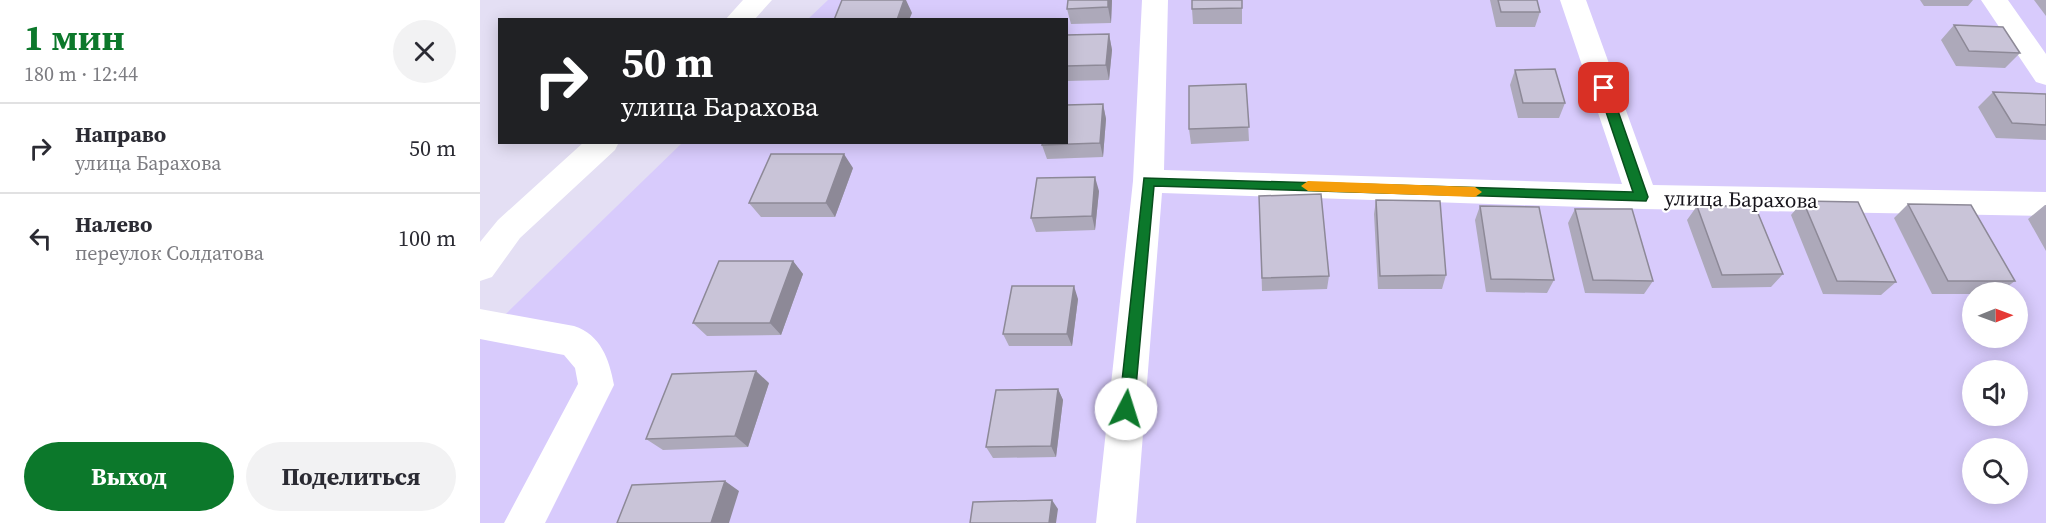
<!DOCTYPE html>
<html lang="ru">
<meta charset="utf-8">
<style>
:root{--surface:#fff;--page:#f2f2f3;--text:#2b2b33;--muted:#7c7c81;--line:#e1e1e2;--accent:#0c782b}
body{margin:0;font-family:"Source Serif 4",serif;background:var(--page);color:var(--text);height:100vh;display:flex;flex-direction:column;font-size:22px;white-space:nowrap}
*{box-sizing:border-box;margin:0}
p{font-size:20px;color:var(--muted)}
.icon{flex:none;width:33px;height:33px;fill:none;stroke:currentColor;stroke-width:2;stroke-linecap:round;stroke-linejoin:round}
.map{position:relative;flex:1;overflow:hidden}
.details{display:flex;flex-direction:column;background:var(--surface);width:480px}
.details>*{flex:none}
.guide{position:absolute;left:18px;top:18px;width:570px;height:126px;border-radius:0px;box-shadow:0 3px 15px #0003;background:#202124;color:#fff;overflow:hidden}
.needle{width:39px;rotate:89deg}
.tools{position:absolute;left:1482px;top:282px;display:grid;gap:12px}
.tools a{display:grid;place-items:center;width:66px;height:66px;border-radius:50%;background:var(--surface);box-shadow:0 3px 15px #0003;font-size:30px}
.pin{position:absolute;display:grid;place-items:center;width:51px;height:51px;color:#fff;margin:-26px;border-radius:12px;box-shadow:0 3px 9px #0006}
.me{position:absolute;width:66px;margin:-33px;rotate:5deg;stroke-linejoin:round;filter:drop-shadow(0 0 4px #0008)}
.turn{display:flex;align-items:center;gap:21px;height:126px;padding:0 24px;font-size:27px}
.turn .icon{width:78px;height:78px;stroke-width:2.5}
.turn b{display:block;font-size:42px;line-height:51px}
.round{display:grid;place-items:center;flex:none;width:63px;height:63px;border-radius:32px;background:var(--page)}
.overview{display:flex;align-items:center;justify-content:space-between;height:102px;padding:0 24px}
h1{font-size:36px;font-weight:700;line-height:45px;color:var(--accent)}
.action{display:flex;gap:12px;margin-top:auto;padding:12px 24px}
.action a{flex:1;height:69px;border-radius:36px;background:var(--accent);color:#fff;font-size:24px;font-weight:700;line-height:69px;text-align:center}
.action a+a{background:var(--page);color:var(--text)}
ul{padding:0;list-style:none}
li{display:flex;align-items:center;gap:18px;height:90px;padding:0 24px;border-top:2px solid var(--line)}
li div{flex:1}
li b{display:block;font-size:22px}
li em{font-style:normal}
main{display:flex;flex:1;min-height:0}
.map>svg:first-child{display:block}
</style>
<main>
<section class="details">
<div class="overview"><div><h1>1 мин</h1><p>180 m · 12:44</p></div><a class="round"><svg class="icon" aria-label="close" viewBox="0 0 24 24"><path d="M6 6l12 12M18 6L6 18"/></svg></a></div>
<ul>
<li><svg class="icon" aria-label="right" viewBox="0 0 24 24"><path d="M7 20v-9h11M14 6l5 5-5 5"/></svg><div><b>Направо</b><p>улица Барахова</p></div><em>50 m</em></li>
<li><svg class="icon" aria-label="left" viewBox="0 0 24 24"><path d="M17 20v-9H6M10 6l-5 5 5 5"/></svg><div><b>Налево</b><p>переулок Солдатова</p></div><em>100 m</em></li>
</ul>
<div class="action"><a>Выход</a><a>Поделиться</a></div>
</section>
<div class="map">
<svg width="1566" height="523" viewBox="0 0 1566 523">
<rect width="100%" height="100%" fill="#e4dff4"/>
<path fill="#d8cbfc" fill-rule="evenodd" d="M 348,0 L 1566,0 L 1566,523 L 0,523 L 0,339 L 202,143 L 586,142 L 586,20 L 328,19 ZM 1492,292 L 1538,292 L 1538,338 L 1492,338 ZM 1492,370 L 1538,370 L 1538,416 L 1492,416 ZM 1492,448 L 1538,448 L 1538,494 L 1492,494 Z"/>
<g fill="none" stroke-linecap="round" stroke-linejoin="round">
<path fill="#fff" fill-rule="evenodd" d="M 263,0 L 292,0 L 274,20 L 245,20 Z
M 662,0 L 688,0 L 684,170 L 1142,184 L 1080,0 L 1106,0 L 1173,185 L 1566,192 L 1566,216 L 1162,209 L 682,193 L 656,523 L 616,523 L 653,181 Z
M 1501,0 L 1528,0 L 1566,54 L 1566,85 L 1556,82 Z
M 104,142 L 139,142 L 135,150 L 40,238 L 12,277 L 0,281 L 0,242 L 18,220 Z
M 0,309 L 94,326 C 121,335 129,359 134,385 L 65,523 L 24,523 L 98,384 L 95,368 L 84,355 L 0,339 Z"/>
</g>
<path fill="#ada9ba" d="M 632,0 L 631,23 L 591,24 L 587,9 Z
M 762,0 L 762,24 L 713,24 L 712,9 Z
M 1010,0 L 1057,0 L 1060,12 L 1055,27 L 1016,27 Z
M 1440,0 L 1493,0 L 1488,6 L 1444,6 Z
M 1554,0 L 1566,0 L 1566,16 Z
M 1474,25 L 1540,53 L 1525,68 L 1476,66 L 1461,40 Z
M 629,34 L 632,50 L 629,80 L 586,81 L 586,35 Z
M 1035,70 L 1085,103 L 1079,118 L 1038,118 L 1030,85 Z
M 766,84 L 769,141 L 711,144 L 709,129 Z
M 1513,92 L 1566,125 L 1566,140 L 1516,138 L 1498,107 Z
M 623,104 L 626,119 L 623,157 L 567,159 L 562,145 Z
M 373,168 L 355,217 L 281,217 L 269,203 Z
M 619,191 L 615,230 L 556,232 L 551,218 Z
M 779,196 L 849,276 L 847,289 L 782,291 Z
M 896,200 L 966,275 L 962,289 L 898,289 L 894,214 Z
M 1323,201 L 1416,282 L 1401,295 L 1343,294 L 1311,215 Z
M 1428,204 L 1535,281 L 1520,292 L 1492,292 L 1492,294 L 1452,294 L 1414,218 Z
M 1565,205 L 1566,205 L 1566,251 L 1548,219 Z
M 1000,206 L 1074,280 L 1067,293 L 1006,292 L 995,220 Z
M 1217,206 L 1303,274 L 1291,287 L 1232,288 L 1207,220 Z
M 1095,209 L 1173,281 L 1164,294 L 1105,293 L 1088,223 Z
M 313,261 L 323,274 L 301,335 L 227,336 L 213,323 Z
M 598,299 L 592,346 L 529,346 L 523,334 Z
M 289,383 L 268,447 L 183,450 L 166,439 Z
M 578,389 L 583,400 L 576,457 L 513,458 L 506,447 Z"/>
<path fill="#8d8997" d="M 424,0 L 426,0 L 432,13 L 429,20 L 417,20 Z
M 628,0 L 632,0 L 631,23 L 628,7 Z
M 629,34 L 632,50 L 629,80 L 626,65 Z
M 623,104 L 626,119 L 623,157 L 620,143 Z
M 364,154 L 373,168 L 355,217 L 346,203 Z
M 615,177 L 619,191 L 615,230 L 612,216 Z
M 313,261 L 323,274 L 301,335 L 290,323 Z
M 594,286 L 598,299 L 592,346 L 587,334 Z
M 276,371 L 289,383 L 268,447 L 255,436 Z
M 578,389 L 583,400 L 576,457 L 571,446 Z
M 245,481 L 259,491 L 249,523 L 231,523 Z
M 572,500 L 578,509 L 576,523 L 569,523 Z"/>
<path fill="#c9c4d8" stroke="#8d8997" stroke-width="1.5" d="M 362,0 L 424,0 L 417,20 L 354,20 Z
M 588,0 L 628,0 L 628,7 L 587,9 Z
M 712,0 L 762,0 L 762,8 L 712,9 Z
M 1018,0 L 1057,0 L 1060,12 L 1021,12 Z
M 1474,25 L 1523,27 L 1540,53 L 1489,51 Z
M 629,34 L 626,65 L 586,66 L 586,35 Z
M 1075,69 L 1085,103 L 1043,103 L 1035,70 Z
M 766,84 L 769,127 L 709,129 L 709,86 Z
M 1513,92 L 1566,94 L 1566,125 L 1532,123 Z
M 623,104 L 620,143 L 562,145 L 563,142 L 586,142 L 586,105 Z
M 291,154 L 364,154 L 346,203 L 269,203 Z
M 615,177 L 612,216 L 551,218 L 557,178 Z
M 841,194 L 849,276 L 782,278 L 779,196 Z
M 896,200 L 960,201 L 966,275 L 900,276 Z
M 1323,201 L 1378,202 L 1416,282 L 1357,281 Z
M 1428,204 L 1491,205 L 1535,281 L 1468,281 Z
M 1000,206 L 1059,207 L 1074,280 L 1011,279 Z
M 1217,206 L 1275,206 L 1303,274 L 1242,275 Z
M 1095,209 L 1152,209 L 1173,281 L 1113,280 Z
M 239,261 L 313,261 L 290,323 L 213,323 Z
M 532,286 L 594,286 L 587,334 L 523,334 Z
M 276,371 L 255,436 L 166,439 L 192,374 Z
M 578,389 L 571,446 L 506,447 L 516,390 Z
M 245,481 L 231,523 L 137,523 L 152,485 Z
M 572,500 L 569,523 L 490,523 L 493,502 Z"/>
<path fill="#0c782b" stroke="#084e1c" stroke-width="1.5" d="M 1124,84 L 1130,88 L 1168,197 L 1166,201 L 674,186 L 654,409 L 652,414 L 646,416 L 641,414 L 639,409 L 664,178 L 1153,192 L 1118,88 Z"/>
<path fill="#f59e0b" d="M 828,181 L 995,187 L 1002,192 L 995,197 L 828,191 L 821,186 Z"/>
<g text-anchor="middle" dominant-baseline="central" stroke-width="4.5" stroke-linejoin="round" paint-order="stroke">
<g font-size="21" fill="#16141b" stroke="#fff">
<text transform="translate(1261 199) rotate(1)">улица Барахова</text>
</g>
</g>
</svg>
<div class="tools">
<a><svg class="needle" viewBox="-14 -14 28 28"><path d="M0-13l5 13h-10z" fill="#e53935"/><path d="M0 13l5-13h-10z" fill="#7c7c81"/></svg></a>
<a><svg class="icon" aria-label="sound" viewBox="0 0 24 24"><path d="M4 9h4l5-4v14l-5-4H4zM17 9q2 3 0 6"/></svg></a>
<a><svg class="icon" aria-label="search" viewBox="0 0 24 24"><circle cx="10" cy="10" r="6"/><path d="M15 15l6 6"/></svg></a>
</div>
<div class="pin" style="left:1124px;top:88px;background:#d93025"><svg class="icon" aria-label="arrive" viewBox="0 0 24 24"><path d="M6 21V4h12l-3 4 3 4H6"/></svg></div>
<svg class="me" style="left:646px;top:409px" viewBox="-20 -20 40 40"><circle r="19" fill="#fff"/><path d="M0-13L10 11 0 6-10 11z" fill="#0c782b"/></svg>
<div class="guide">
<div class="turn"><svg class="icon" aria-label="right" viewBox="0 0 24 24"><path d="M7 20v-9h11M14 6l5 5-5 5"/></svg><div><b>50 m</b>улица Барахова</div></div>
</div>
</div>
</main>
